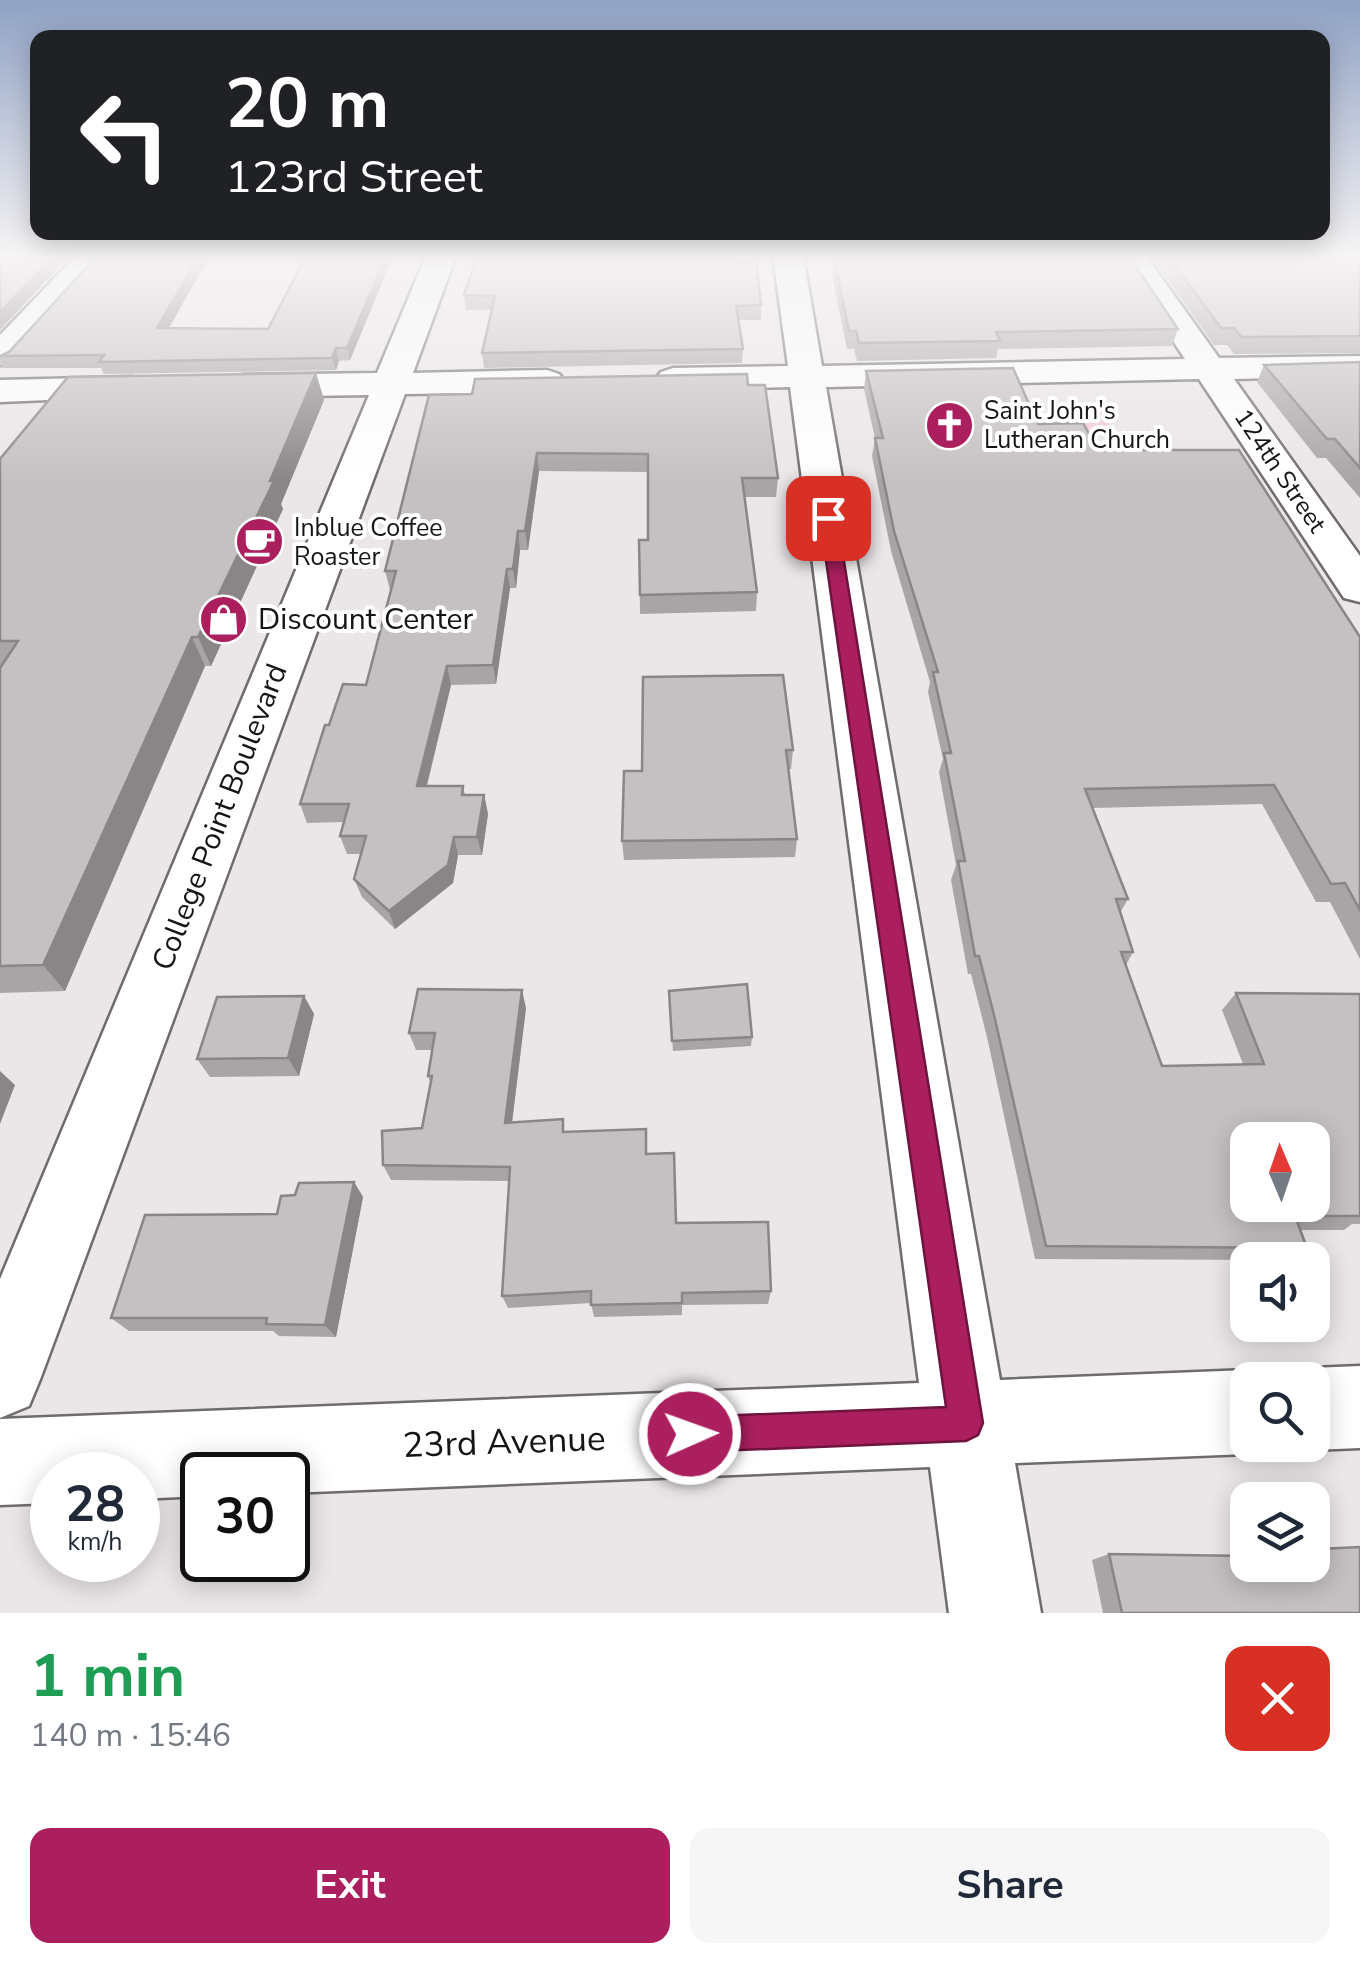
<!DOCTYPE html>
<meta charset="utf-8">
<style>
:root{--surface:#fff;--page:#f6f6f7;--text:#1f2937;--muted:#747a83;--accent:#ab1f5f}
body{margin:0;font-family:"Nunito Sans",sans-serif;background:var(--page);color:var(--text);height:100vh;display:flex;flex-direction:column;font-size:38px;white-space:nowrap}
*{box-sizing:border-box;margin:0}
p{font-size:32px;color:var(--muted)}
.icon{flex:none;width:55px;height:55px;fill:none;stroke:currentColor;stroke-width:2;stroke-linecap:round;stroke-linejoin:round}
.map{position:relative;height:1613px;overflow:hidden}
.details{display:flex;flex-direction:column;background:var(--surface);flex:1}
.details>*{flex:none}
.banner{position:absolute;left:30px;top:30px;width:1300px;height:210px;border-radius:20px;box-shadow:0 5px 25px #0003;background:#202124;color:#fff;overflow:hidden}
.needle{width:65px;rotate:358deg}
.buttons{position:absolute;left:1230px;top:1122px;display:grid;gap:20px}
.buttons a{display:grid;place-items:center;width:100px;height:100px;border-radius:20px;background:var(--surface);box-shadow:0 5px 25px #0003;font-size:50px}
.speed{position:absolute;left:30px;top:1452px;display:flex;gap:20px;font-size:50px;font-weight:700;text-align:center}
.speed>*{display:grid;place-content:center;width:130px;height:130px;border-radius:50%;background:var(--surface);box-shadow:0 5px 25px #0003;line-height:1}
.speed small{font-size:25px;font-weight:400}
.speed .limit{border:5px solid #111;border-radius:15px;background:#fff;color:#111}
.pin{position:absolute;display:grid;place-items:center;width:85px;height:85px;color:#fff;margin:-42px;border-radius:20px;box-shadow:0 5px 15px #0006}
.me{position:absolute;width:110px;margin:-55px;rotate:88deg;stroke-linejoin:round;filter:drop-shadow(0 0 8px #0008)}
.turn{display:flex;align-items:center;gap:35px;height:210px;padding:0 30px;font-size:45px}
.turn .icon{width:130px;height:130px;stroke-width:2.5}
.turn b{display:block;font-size:70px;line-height:85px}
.round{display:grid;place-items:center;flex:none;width:105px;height:105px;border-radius:20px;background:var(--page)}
.head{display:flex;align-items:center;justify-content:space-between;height:170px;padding:0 30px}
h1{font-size:60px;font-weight:700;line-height:75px;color:#1e9e55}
.cta{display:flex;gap:20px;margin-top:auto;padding:20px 30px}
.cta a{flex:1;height:115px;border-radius:20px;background:var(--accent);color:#fff;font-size:40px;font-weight:700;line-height:115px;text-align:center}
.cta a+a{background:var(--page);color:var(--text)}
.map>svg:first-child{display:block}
</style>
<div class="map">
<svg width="1360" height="1613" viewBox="0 0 1360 1613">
<rect width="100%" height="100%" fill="#ebe6e7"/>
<path fill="#f0cad5" d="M 1096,403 L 1117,435 L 1072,436 L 1053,404 Z"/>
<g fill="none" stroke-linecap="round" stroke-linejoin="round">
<defs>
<path id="minor" d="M 76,256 L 107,256 L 12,362 L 0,365 L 0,335 Z
M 426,256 L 456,256 L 413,373 L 547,370 L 559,374 L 565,381 L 559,388 L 547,392 L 405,394 L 41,1377 L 29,1406 L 0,1418 L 0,1279 L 369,395 L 243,397 L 230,394 L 225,386 L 230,378 L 243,375 L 377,373 Z
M 773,256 L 803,256 L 822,366 L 1185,359 L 1117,256 L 1146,256 L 1219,358 L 1360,356 L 1360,376 L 1234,379 L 1360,556 L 1360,602 L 1344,598 L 1199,379 L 826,387 L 1000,1380 L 1248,1370 L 1271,1380 L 1248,1380 L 1248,1445 L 1269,1445 L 1248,1454 L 1015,1463 L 1041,1613 L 949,1613 L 930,1467 L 288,1493 L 288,1475 L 202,1475 L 202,1496 L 138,1499 L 138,1475 L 52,1475 L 52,1503 L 0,1505 L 0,1419 L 919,1383 L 790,387 L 673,390 L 661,386 L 655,379 L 661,372 L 673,368 L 788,366 Z
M 132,377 L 145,380 L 150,388 L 145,396 L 0,402 L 0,380 Z
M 1360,1366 L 1360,1448 L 1312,1450 L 1299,1445 L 1312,1445 L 1312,1380 L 1283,1380 L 1312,1368 Z"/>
</defs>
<use href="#minor" stroke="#706b6c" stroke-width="5"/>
<use href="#minor" fill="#fff" fill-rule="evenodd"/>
</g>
<path fill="#a9a5a6" d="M 97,256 L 210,256 L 168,328 L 268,329 L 306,256 L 393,256 L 350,360 L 339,361 L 336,370 L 104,374 L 101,368 L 2,368 L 0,363 L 0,355 L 9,352 Z
M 838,256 L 1129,256 L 1178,329 L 1172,346 L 998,349 L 996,358 L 857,361 L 854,349 L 847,349 L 832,275 L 834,259 L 839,259 Z
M 1151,256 L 1360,256 L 1360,353 L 1234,354 L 1227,345 L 1214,345 Z
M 734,262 L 761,305 L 761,320 L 738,320 L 743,349 L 742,363 L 484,368 L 482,353 L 492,310 L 466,310 L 464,295 Z
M 1360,362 L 1360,498 L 1326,458 L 1317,458 L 1257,382 L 1264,365 Z
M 866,371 L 1038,424 L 1098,450 L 1352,626 L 1360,637 L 1360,959 L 1330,902 L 1316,902 L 1262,804 L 1092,808 L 1128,899 L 1120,913 L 1133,952 L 1126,965 L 1162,1066 L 1243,1064 L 1222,1010 L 1236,993 L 1360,994 L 1360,1224 L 1352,1224 L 1344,1230 L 1300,1230 L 1307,1248 L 1290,1260 L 1035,1259 L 987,1037 L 971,974 L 968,974 L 951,880 L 956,865 L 939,772 L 943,759 L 928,692 L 930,682 L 891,551 L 872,456 L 875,438 L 864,389 Z
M 316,373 L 324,400 L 281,504 L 283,509 L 211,666 L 205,666 L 65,991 L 0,993 L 0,459 Z
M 748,385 L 778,478 L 776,497 L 744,497 L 757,592 L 756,611 L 640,614 L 639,540 L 648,540 L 648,472 L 539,471 L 528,550 L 520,550 L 516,588 L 510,588 L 496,684 L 451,685 L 427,786 L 463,786 L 465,795 L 484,795 L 488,814 L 482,855 L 458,855 L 453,883 L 395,929 L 362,897 L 354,879 L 361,854 L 347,854 L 340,836 L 344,822 L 307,823 L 300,804 L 329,725 L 366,685 L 391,590 L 390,590 L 385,571 L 429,395 Z
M 643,677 L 793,750 L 791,769 L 788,769 L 797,839 L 795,857 L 624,860 L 622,841 L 642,771 Z
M 669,991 L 752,1037 L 751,1046 L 673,1051 Z
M 304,996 L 314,1014 L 299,1076 L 210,1077 L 197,1059 Z
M 526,1008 L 512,1122 L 566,1132 L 647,1154 L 676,1223 L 771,1291 L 768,1304 L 682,1305 L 682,1315 L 594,1317 L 591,1303 L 508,1308 L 502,1296 L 509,1181 L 391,1180 L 383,1165 L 422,1128 L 431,1084 L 428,1076 L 432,1050 L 416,1050 L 409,1033 Z
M 354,1182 L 363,1197 L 336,1337 L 279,1336 L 273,1331 L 129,1331 L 111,1318 L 277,1214 L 295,1195 Z
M 1320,1549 L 1360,1613 L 1103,1613 L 1092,1560 L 1109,1554 L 1312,1565 L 1312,1550 Z"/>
<path fill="#8a8687" d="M 54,256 L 70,256 L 0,330 L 0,312 Z
M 199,256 L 210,256 L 162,340 L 157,328 Z
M 386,256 L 393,256 L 350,360 L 347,348 Z
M 336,348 L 339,361 L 336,370 L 332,358 Z
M 316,373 L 324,400 L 281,504 L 283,509 L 211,666 L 198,637 L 270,481 Z
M 537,453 L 539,471 L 528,550 L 525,531 Z
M 518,531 L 520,550 L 516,588 L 513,569 Z
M 507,569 L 510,588 L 496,684 L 493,665 Z
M 192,637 L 205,666 L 65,991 L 43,965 Z
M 447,666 L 451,685 L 422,804 L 417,786 Z
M 484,795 L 488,814 L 482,855 L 477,837 Z
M 454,837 L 458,855 L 453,883 L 395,929 L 389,911 Z
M 522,990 L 526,1008 L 510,1139 L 505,1123 Z
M 304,996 L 314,1014 L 299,1076 L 288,1058 Z
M 0,1071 L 15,1085 L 0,1124 Z
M 354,1182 L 363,1197 L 336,1337 L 325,1325 Z"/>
<path fill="#c5c0c1" stroke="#8a8687" stroke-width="2.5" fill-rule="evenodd" d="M 0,256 L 54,256 L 0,312 Z
M 97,256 L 199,256 L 157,328 L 268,329 L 306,256 L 386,256 L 347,348 L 336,348 L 332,358 L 99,362 L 104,355 L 0,356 L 9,352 Z
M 477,256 L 733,256 L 734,262 L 756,262 L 761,305 L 736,306 L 743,349 L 482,353 L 495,296 L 464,295 Z
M 845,256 L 1129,256 L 1178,329 L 996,332 L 1000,341 L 859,343 L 856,331 L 849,331 L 834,259 L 846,258 Z
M 1168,256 L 1360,256 L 1360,336 L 1241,337 L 1234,328 L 1221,328 Z
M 1360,362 L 1360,468 L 1335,439 L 1327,439 L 1264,365 Z
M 1013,368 L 1038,424 L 1083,423 L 1098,450 L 1239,450 L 1360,637 L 1360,910 L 1345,883 L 1331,884 L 1274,785 L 1085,789 L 1128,899 L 1116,899 L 1133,952 L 1121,952 L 1162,1066 L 1264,1064 L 1236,993 L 1360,994 L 1360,1216 L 1295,1216 L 1307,1248 L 1046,1246 L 995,1019 L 979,956 L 975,956 L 958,861 L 965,861 L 944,753 L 951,753 L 933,672 L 938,672 L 894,531 L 875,438 L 883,438 L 866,371 ZM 1248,1140 L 1312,1140 L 1312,1205 L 1248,1205 Z
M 316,373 L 270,481 L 274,481 L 198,637 L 192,637 L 43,965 L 0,966 L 0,668 L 18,641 L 0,641 L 0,459 L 68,377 Z
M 747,374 L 748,385 L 765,385 L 778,478 L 742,478 L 757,592 L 640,595 L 639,540 L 648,540 L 648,454 L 537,453 L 525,531 L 518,531 L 513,569 L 507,569 L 493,665 L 447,666 L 417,786 L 463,786 L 462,795 L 484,795 L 477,837 L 454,837 L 448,865 L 389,911 L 354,879 L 366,836 L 340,836 L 349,804 L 300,804 L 325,725 L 329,725 L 343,684 L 366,685 L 396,571 L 385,571 L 429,395 L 472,394 L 475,379 Z
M 783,675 L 793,750 L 786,750 L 797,839 L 622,841 L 624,771 L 642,771 L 643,677 Z
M 747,984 L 752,1037 L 672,1041 L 669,991 Z
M 418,989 L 522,990 L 505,1123 L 563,1119 L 563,1132 L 646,1129 L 646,1154 L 674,1153 L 676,1223 L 768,1222 L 771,1291 L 682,1293 L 682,1303 L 591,1305 L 591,1291 L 502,1296 L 510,1167 L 383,1165 L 382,1131 L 422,1128 L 432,1076 L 428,1076 L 435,1033 L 409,1033 Z
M 304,996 L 288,1058 L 197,1059 L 217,997 Z
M 354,1182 L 325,1325 L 266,1324 L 267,1318 L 111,1318 L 145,1215 L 277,1214 L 281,1196 L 295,1195 L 299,1183 Z
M 1360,1547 L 1360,1613 L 1122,1613 L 1109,1554 L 1248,1556 L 1248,1565 L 1312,1565 L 1312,1556 L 1323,1557 L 1320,1549 Z"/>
<linearGradient id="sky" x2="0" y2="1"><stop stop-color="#8fa1c4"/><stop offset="0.53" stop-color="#f6f4f4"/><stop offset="1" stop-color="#f6f4f4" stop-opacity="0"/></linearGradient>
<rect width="1360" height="482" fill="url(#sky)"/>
<path fill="#ab1f5f" stroke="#6f143e" stroke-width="2.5" d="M 828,512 L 837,518 L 983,1423 L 978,1435 L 966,1441 L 690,1452 L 678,1447 L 673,1434 L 678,1422 L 690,1417 L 946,1407 L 820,518 Z"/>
<defs>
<symbol id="church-disc" viewBox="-11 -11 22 22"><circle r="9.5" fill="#ab1f5f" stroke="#fff"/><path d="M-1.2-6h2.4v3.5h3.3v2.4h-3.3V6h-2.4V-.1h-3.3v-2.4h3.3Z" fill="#fff"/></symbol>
<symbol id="cafe-disc" viewBox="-11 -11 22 22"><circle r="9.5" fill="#ab1f5f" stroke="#fff"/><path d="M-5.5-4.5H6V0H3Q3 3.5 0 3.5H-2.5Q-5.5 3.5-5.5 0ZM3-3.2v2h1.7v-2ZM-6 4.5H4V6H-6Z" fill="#fff"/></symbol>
<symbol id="shop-disc" viewBox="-11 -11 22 22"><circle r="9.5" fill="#ab1f5f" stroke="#fff"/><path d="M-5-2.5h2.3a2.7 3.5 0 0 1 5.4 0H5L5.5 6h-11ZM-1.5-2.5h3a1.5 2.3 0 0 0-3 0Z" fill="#fff"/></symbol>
</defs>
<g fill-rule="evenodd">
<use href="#church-disc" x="922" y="398" width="55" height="55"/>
<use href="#cafe-disc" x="232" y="514" width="55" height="55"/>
<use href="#shop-disc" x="196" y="592" width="55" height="55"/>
</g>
<g text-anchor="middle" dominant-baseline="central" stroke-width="8" stroke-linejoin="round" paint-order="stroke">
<g font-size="25" fill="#161414" stroke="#fff" text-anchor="start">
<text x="984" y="411">Saint John's<tspan x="984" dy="29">Lutheran Church</tspan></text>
<text x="294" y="528">Inblue Coffee<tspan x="294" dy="29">Roaster</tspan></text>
</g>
<g font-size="25" fill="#161414" stroke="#fff">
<text transform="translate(1280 471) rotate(56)">124th Street</text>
</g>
<g font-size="30" fill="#161414" stroke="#fff" text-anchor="start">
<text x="258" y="619">Discount Center</text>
</g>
<g font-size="30" fill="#161414" stroke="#fff">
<text transform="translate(220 817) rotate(-69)">College Point Boulevard</text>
</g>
<g font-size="35" fill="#161414" stroke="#fff">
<text transform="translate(504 1442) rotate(-2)">23rd Avenue</text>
</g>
</g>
</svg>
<div class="buttons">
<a><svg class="needle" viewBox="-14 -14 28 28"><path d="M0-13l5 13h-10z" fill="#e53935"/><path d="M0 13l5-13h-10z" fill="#747a83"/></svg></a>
<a><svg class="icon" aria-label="sound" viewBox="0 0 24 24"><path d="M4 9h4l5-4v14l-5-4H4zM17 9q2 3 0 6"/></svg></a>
<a><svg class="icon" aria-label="search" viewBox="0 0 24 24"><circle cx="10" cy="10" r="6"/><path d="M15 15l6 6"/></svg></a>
<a><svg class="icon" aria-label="layers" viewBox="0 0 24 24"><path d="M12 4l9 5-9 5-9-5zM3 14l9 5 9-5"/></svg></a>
</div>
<div class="speed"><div>28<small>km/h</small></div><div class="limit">30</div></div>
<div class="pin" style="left:828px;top:518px;background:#d93025"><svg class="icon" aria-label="arrive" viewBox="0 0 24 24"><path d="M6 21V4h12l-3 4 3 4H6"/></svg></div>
<svg class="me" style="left:690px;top:1434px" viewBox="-20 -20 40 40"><circle r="17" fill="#ab1f5f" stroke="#fff" stroke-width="3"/><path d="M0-11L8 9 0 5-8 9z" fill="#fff"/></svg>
<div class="banner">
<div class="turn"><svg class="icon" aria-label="left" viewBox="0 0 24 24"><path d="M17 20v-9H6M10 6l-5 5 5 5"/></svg><div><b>20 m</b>123rd Street</div></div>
</div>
</div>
<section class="details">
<div class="head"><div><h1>1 min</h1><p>140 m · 15:46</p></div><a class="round" style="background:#d93025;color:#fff"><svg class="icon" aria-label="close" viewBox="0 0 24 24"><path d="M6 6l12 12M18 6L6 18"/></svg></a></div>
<div class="cta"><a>Exit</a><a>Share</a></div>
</section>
